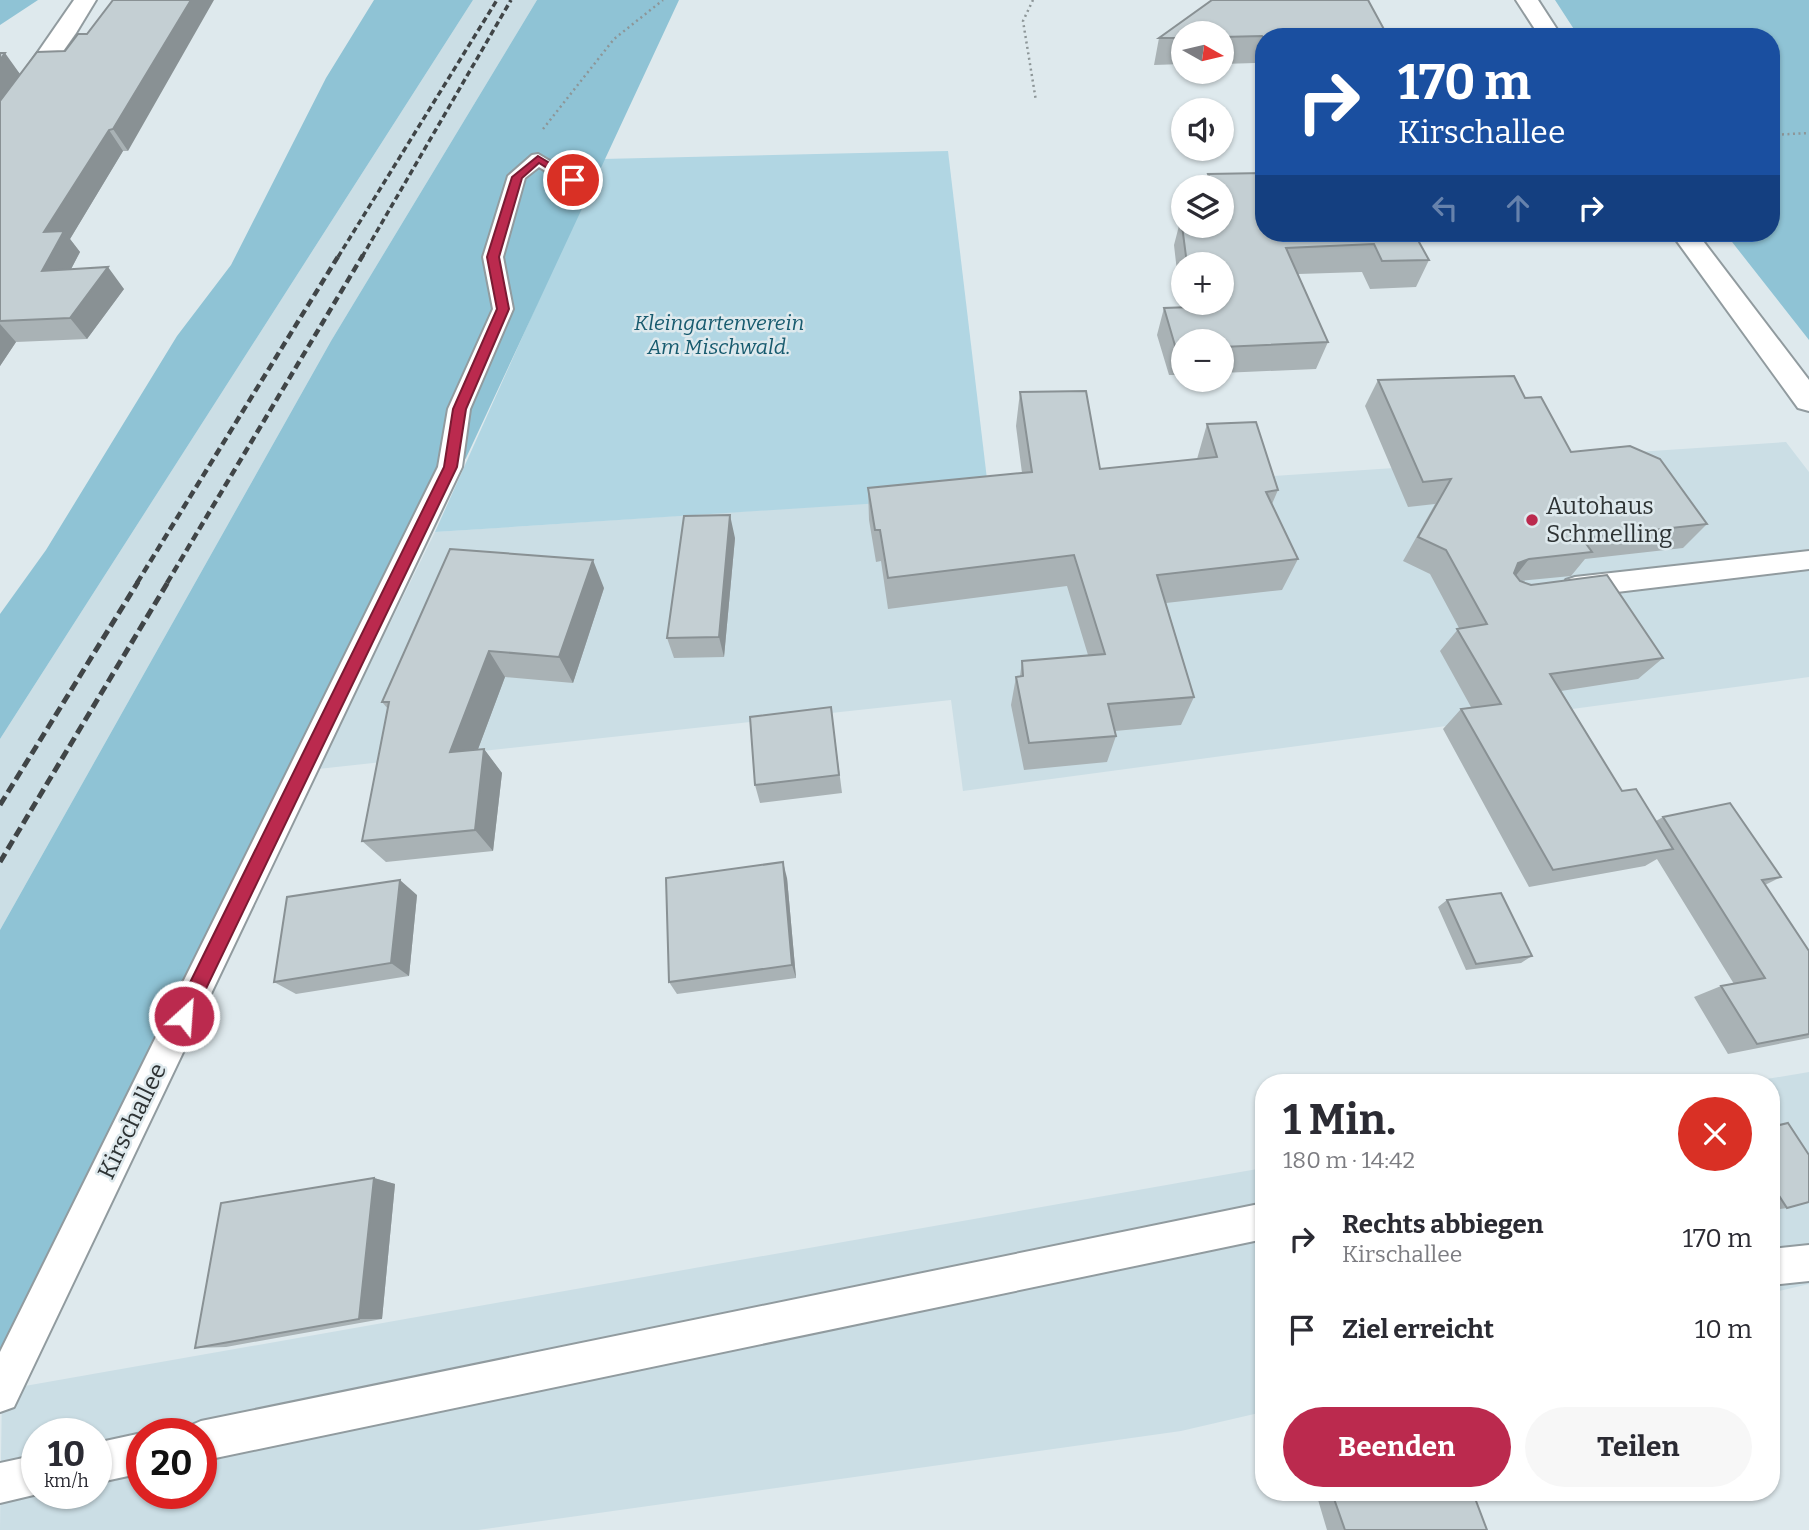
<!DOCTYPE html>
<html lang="de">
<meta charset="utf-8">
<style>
:root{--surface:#fff;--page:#f7f7f7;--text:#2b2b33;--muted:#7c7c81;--accent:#bb2a4e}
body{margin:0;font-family:Bitter,serif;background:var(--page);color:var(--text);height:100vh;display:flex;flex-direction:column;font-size:26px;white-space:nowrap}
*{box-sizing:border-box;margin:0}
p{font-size:23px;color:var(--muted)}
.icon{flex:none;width:38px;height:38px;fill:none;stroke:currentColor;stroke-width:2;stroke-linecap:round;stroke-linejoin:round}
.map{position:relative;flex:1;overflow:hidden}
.side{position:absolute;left:1255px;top:1074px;width:525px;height:427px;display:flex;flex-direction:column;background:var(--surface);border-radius:28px;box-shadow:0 2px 5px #0004}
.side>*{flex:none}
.top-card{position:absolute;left:1255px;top:28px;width:525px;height:214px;border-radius:28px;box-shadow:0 2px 5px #0004;background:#1a4fa0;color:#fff;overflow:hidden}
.needle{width:46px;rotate:98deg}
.fabs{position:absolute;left:1171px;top:21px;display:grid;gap:14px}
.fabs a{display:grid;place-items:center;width:63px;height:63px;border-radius:50%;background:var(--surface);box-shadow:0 2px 5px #0004;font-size:35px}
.speed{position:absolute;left:21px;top:1418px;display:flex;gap:14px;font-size:35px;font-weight:700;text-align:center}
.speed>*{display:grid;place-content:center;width:91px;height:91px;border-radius:50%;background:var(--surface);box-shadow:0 2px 5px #0004;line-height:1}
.speed small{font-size:18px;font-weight:400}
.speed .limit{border:10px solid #d22;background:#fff;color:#111}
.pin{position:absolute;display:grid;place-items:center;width:60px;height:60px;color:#fff;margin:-30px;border:4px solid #fff;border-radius:50%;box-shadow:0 2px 7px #0007}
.me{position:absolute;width:77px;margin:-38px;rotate:26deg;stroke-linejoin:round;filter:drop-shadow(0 0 5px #0008)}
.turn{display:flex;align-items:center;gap:24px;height:147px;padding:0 28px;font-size:32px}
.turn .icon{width:91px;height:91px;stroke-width:2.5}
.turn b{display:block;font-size:49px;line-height:60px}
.lanes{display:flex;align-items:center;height:66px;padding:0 28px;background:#0003;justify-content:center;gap:35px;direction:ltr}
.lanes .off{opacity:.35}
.round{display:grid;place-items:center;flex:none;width:74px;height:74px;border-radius:37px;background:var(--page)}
.summary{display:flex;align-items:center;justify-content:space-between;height:119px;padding:0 28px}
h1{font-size:42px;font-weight:700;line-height:52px}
.button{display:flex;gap:14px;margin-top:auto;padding:14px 28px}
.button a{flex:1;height:80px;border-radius:42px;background:var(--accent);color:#fff;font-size:28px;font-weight:700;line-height:80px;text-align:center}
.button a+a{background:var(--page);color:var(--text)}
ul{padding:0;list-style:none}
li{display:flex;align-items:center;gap:21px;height:91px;padding:0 28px}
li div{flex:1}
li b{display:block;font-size:26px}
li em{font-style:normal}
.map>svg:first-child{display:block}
</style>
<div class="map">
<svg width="1809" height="1530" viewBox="0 0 1809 1530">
<rect width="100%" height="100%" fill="#dee9ed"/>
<path fill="#cbdee5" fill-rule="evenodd" d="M 473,0 L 537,0 L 331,341 L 0,930 L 0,739 Z
M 1786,442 L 1809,472 L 1809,677 L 963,791 L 951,700 L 318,769 L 435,532 Z
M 1809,1072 L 1809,1284 L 1771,1293 L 1771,1083 L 1743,1083 Z
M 1263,1168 L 1263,1412 L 1181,1431 L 478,1530 L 0,1530 L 2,1390 ZM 37,1433 L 96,1433 L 96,1493 L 37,1493 ZM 142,1433 L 201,1433 L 201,1493 L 142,1493 Z"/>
<path fill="#b1d6e3" d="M 948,151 L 989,496 L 435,532 L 602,159 Z"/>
<path fill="#8fc3d5" d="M 0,0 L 38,0 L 0,25 Z
M 374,0 L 473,0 L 0,739 L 0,614 L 46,550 L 177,336 L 231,265 L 326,78 Z
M 537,0 L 679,0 L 466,458 L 395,558 L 289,765 L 0,1355 L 0,930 L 331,341 Z
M 1555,0 L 1809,0 L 1809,340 L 1725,233 L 1771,233 L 1771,37 L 1579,37 Z"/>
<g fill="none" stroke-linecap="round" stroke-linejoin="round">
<defs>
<path id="service" d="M 538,154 L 582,180 L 579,184 L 567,184 L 539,167 L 525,178 L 503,257 L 513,309 L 470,409 L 462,467 L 14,1407 L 0,1412 L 0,1352 L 438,467 L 448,409 L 493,309 L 483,257 L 508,176 L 532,155 Z
M 1809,551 L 1809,569 L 1575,597 L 1566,594 L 1562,587 L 1566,580 L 1575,577 Z
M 1264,1203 L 1264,1239 L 201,1461 L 201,1433 L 185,1433 L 187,1427 L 201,1421 Z
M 1809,1245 L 1809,1281 L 1771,1285 L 1771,1249 Z
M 142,1433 L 142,1473 L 96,1483 L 96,1443 Z
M 37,1455 L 37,1493 L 42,1493 L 0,1503 L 0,1463 Z"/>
<path id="minor" d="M 74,0 L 96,0 L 76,33 L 8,129 L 0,131 L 0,107 Z"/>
<path id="secondary" d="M 1516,0 L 1538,0 L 1562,37 L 1540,37 Z
M 1671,233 L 1697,233 L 1809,380 L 1809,411 L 1798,408 Z"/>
</defs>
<use href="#service" stroke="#919b9f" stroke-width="4"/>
<use href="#minor" stroke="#919b9f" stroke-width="4"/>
<use href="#secondary" stroke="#919b9f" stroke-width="4"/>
<path stroke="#8d9698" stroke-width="2.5" stroke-dasharray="2 3.5" stroke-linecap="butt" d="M 1033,0 L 1023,21 L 1036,101
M 543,129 L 614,39 L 663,0
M 1771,135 L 1809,133"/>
<use href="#service" fill="#fff" fill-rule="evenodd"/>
<use href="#minor" fill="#fff" fill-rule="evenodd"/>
<use href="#secondary" fill="#fff" fill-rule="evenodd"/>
<path stroke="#404547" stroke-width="3.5" stroke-dasharray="6 3.5" stroke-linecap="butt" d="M 338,257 L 497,0
M 362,257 L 511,0"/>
<path stroke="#404547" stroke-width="4.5" stroke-dasharray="8 4.5" stroke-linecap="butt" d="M 137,583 L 339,255
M 167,583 L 363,255"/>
<path stroke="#404547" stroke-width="5" stroke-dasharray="10 5" stroke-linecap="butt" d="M 0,805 L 138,582
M 0,862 L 168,582"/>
</g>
<path fill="#a9b2b5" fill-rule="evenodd" d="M 1212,0 L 1368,0 L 1386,33 L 1385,37 L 1264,37 L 1264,81 L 1255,63 L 1222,64 L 1222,33 L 1183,33 L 1183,64 L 1154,65 L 1159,38 Z
M 87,34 L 128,151 L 123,151 L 70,239 L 80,252 L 71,269 L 124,289 L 87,339 L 16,342 L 0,366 L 0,53 L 20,74 L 65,51 Z
M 1208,174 L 1414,233 L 1429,260 L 1416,287 L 1370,289 L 1362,272 L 1298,274 L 1328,342 L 1316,369 L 1222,373 L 1222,341 L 1183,341 L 1183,375 L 1169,375 L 1157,335 L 1164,308 L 1181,307 L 1174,245 L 1181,218 L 1222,226 L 1222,187 L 1205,187 ZM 1183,264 L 1222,264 L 1222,303 L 1183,303 Z
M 1378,380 L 1525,398 L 1571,452 L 1707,524 L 1683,548 L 1585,559 L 1571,576 L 1520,581 L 1663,658 L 1638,679 L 1561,691 L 1622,791 L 1656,821 L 1663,817 L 1781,877 L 1765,885 L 1809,951 L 1809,1038 L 1728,1054 L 1694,997 L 1721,986 L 1734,984 L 1657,859 L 1645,866 L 1529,887 L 1443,729 L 1461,709 L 1471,707 L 1440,651 L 1459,628 L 1430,574 L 1403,561 L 1435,504 L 1408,507 L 1365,406 Z
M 1020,392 L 1100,469 L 1197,459 L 1207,424 L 1278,490 L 1272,504 L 1298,559 L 1282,590 L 1166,603 L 1194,697 L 1181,725 L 1115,731 L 1116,736 L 1107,762 L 1024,770 L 1011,705 L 1016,677 L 1020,676 L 1022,661 L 1088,655 L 1067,586 L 888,609 L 881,561 L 876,562 L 869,520 L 868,488 L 1022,473 L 1016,426 Z
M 735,538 L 724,657 L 674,658 L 667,638 Z
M 604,588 L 573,683 L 505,677 L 478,749 L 484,749 L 502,773 L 493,851 L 386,862 L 362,841 L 388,709 L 382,702 Z
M 831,707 L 842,793 L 760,803 L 755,785 Z
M 787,878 L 796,978 L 677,994 L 669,982 Z
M 417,895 L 409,976 L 296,994 L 274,982 Z
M 1447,900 L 1532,956 L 1521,963 L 1466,970 L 1438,907 Z
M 1788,1123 L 1787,1208 L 1771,1210 L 1771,1127 Z
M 374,1178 L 395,1184 L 382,1319 L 226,1347 L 195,1348 Z
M 1316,1493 L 1473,1493 L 1487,1530 L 1327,1530 Z"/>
<path fill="#899194" d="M 191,0 L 214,0 L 128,151 L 113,129 Z
M 5,53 L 20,74 L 0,103 L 0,60 Z
M 109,130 L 123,151 L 70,239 L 80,252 L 59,292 L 42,271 L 44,232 Z
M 108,267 L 124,289 L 87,339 L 70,318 Z
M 0,324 L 16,342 L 0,366 Z
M 730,515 L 735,538 L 724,657 L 719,637 Z
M 1529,559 L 1510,583 L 1518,563 Z
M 593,560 L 604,588 L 573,683 L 559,657 Z
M 489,651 L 505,677 L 468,776 L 450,752 Z
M 484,749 L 502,773 L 493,851 L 475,830 Z
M 783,862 L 787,878 L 796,978 L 792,965 Z
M 400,880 L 417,895 L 409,976 L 391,963 Z
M 374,1178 L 395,1184 L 382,1319 L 359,1319 Z"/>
<path fill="#c4cfd3" stroke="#899194" stroke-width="2" d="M 113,0 L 191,0 L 113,129 L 109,130 L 44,232 L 64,231 L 42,271 L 108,267 L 70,318 L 0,321 L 0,101 L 37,52 L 65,51 L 78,34 L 87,34 Z
M 1212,0 L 1368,0 L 1386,33 L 1330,34 L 1331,37 L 1264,37 L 1264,39 L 1262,36 L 1222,37 L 1222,33 L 1183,33 L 1183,38 L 1159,38 Z
M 0,53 L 5,53 L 0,60 Z
M 1264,173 L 1264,233 L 1414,233 L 1429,260 L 1382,261 L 1374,244 L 1286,248 L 1328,342 L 1222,347 L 1222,341 L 1183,341 L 1183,348 L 1176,349 L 1164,308 L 1192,307 L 1191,303 L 1222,303 L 1222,264 L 1187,264 L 1181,218 L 1183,218 L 1183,226 L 1222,226 L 1222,216 L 1224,216 L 1222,211 L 1222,187 L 1213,187 L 1208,174 Z
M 1514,376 L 1525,398 L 1541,397 L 1571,452 L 1630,446 L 1660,459 L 1707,524 L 1582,538 L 1592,552 L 1529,559 L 1518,563 L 1514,573 L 1520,581 L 1531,585 L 1607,575 L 1663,658 L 1550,674 L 1622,791 L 1636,789 L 1673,849 L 1553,870 L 1461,709 L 1501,704 L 1457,629 L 1487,624 L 1446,550 L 1418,537 L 1451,479 L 1423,482 L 1378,380 Z
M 1086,391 L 1100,469 L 1217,457 L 1207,424 L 1256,422 L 1278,490 L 1266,492 L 1298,559 L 1157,575 L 1194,697 L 1108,704 L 1116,736 L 1029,743 L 1016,677 L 1023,676 L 1022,661 L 1105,654 L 1074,555 L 888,578 L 880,530 L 875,530 L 868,488 L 1032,472 L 1020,392 Z
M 730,515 L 719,637 L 667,638 L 684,516 Z
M 450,549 L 593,560 L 559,657 L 489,651 L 450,752 L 484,749 L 475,830 L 362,841 L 389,702 L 382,702 Z
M 831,707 L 839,775 L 755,785 L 750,717 Z
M 1730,803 L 1781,877 L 1762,880 L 1809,951 L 1809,1034 L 1757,1044 L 1721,986 L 1765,978 L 1663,817 Z
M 783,862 L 792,965 L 669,982 L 666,878 Z
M 400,880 L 391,963 L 274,982 L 287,897 Z
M 1501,893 L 1532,956 L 1476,964 L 1447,900 Z
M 1788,1123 L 1809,1155 L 1809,1202 L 1787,1208 L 1772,1185 L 1771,1185 L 1771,1127 Z
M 374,1178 L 359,1319 L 195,1348 L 221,1203 Z
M 1332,1493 L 1473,1493 L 1487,1530 L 1345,1530 Z"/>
<path fill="#bb2a4e" stroke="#7a1b33" stroke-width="2" d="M 538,156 L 578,180 L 569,182 L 539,163 L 522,178 L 499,257 L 509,309 L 466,409 L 457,467 L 190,1022 L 184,1025 L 177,1022 L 174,1016 L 177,1009 L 444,467 L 453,409 L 497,309 L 487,257 L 512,177 Z"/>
<circle fill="#bb2a4e" stroke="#dee9ed" stroke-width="2.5" cx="1532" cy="520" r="7"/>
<g text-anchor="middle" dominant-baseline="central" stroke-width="5" stroke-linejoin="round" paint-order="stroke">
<g font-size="21" font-style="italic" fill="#185b6f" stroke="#dee9ed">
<text x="719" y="323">Kleingartenverein<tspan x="719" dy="24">Am Mischwald.</tspan></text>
</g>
<g font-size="24" fill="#2e3334" stroke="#dee9ed" text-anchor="start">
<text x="1546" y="506">Autohaus<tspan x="1546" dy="28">Schmelling</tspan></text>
</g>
<g font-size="24" fill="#2e3334" stroke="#dee9ed">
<text transform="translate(132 1121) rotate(-64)">Kirschallee</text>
</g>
</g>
</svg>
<div class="fabs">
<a><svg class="needle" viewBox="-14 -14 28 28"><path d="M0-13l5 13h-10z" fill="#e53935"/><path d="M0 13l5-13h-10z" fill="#7c7c81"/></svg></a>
<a><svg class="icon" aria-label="sound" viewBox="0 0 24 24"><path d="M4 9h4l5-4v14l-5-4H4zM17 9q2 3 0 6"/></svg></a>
<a><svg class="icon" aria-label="layers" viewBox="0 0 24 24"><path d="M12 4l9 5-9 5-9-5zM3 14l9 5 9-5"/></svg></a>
<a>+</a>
<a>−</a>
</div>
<div class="speed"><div>10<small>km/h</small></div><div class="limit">20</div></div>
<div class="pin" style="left:573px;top:180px;background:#d93025"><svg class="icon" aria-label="arrive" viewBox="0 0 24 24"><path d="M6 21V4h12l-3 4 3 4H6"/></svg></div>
<svg class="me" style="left:184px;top:1016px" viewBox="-20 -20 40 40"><circle r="17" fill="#bb2a4e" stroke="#fff" stroke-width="3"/><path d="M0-11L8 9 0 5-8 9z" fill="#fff"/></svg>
<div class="top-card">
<div class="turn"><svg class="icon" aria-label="right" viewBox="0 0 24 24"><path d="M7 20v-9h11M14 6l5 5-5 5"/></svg><div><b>170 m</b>Kirschallee</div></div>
<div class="lanes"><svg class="icon off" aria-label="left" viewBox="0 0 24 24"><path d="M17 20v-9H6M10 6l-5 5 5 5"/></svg><svg class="icon off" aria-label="ahead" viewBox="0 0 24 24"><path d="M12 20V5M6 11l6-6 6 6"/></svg><svg class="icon" aria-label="right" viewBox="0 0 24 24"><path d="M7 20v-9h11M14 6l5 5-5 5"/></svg></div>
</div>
<section class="side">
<div class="summary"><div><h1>1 Min.</h1><p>180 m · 14:42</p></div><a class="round" style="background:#d93025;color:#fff"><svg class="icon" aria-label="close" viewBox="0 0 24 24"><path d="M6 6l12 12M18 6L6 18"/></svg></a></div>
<ul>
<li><svg class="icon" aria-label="right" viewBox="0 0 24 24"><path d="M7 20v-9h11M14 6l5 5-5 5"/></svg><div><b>Rechts abbiegen</b><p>Kirschallee</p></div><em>170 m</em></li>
<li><svg class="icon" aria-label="arrive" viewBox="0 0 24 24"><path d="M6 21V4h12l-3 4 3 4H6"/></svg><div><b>Ziel erreicht</b></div><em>10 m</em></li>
</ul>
<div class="button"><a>Beenden</a><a>Teilen</a></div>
</section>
</div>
